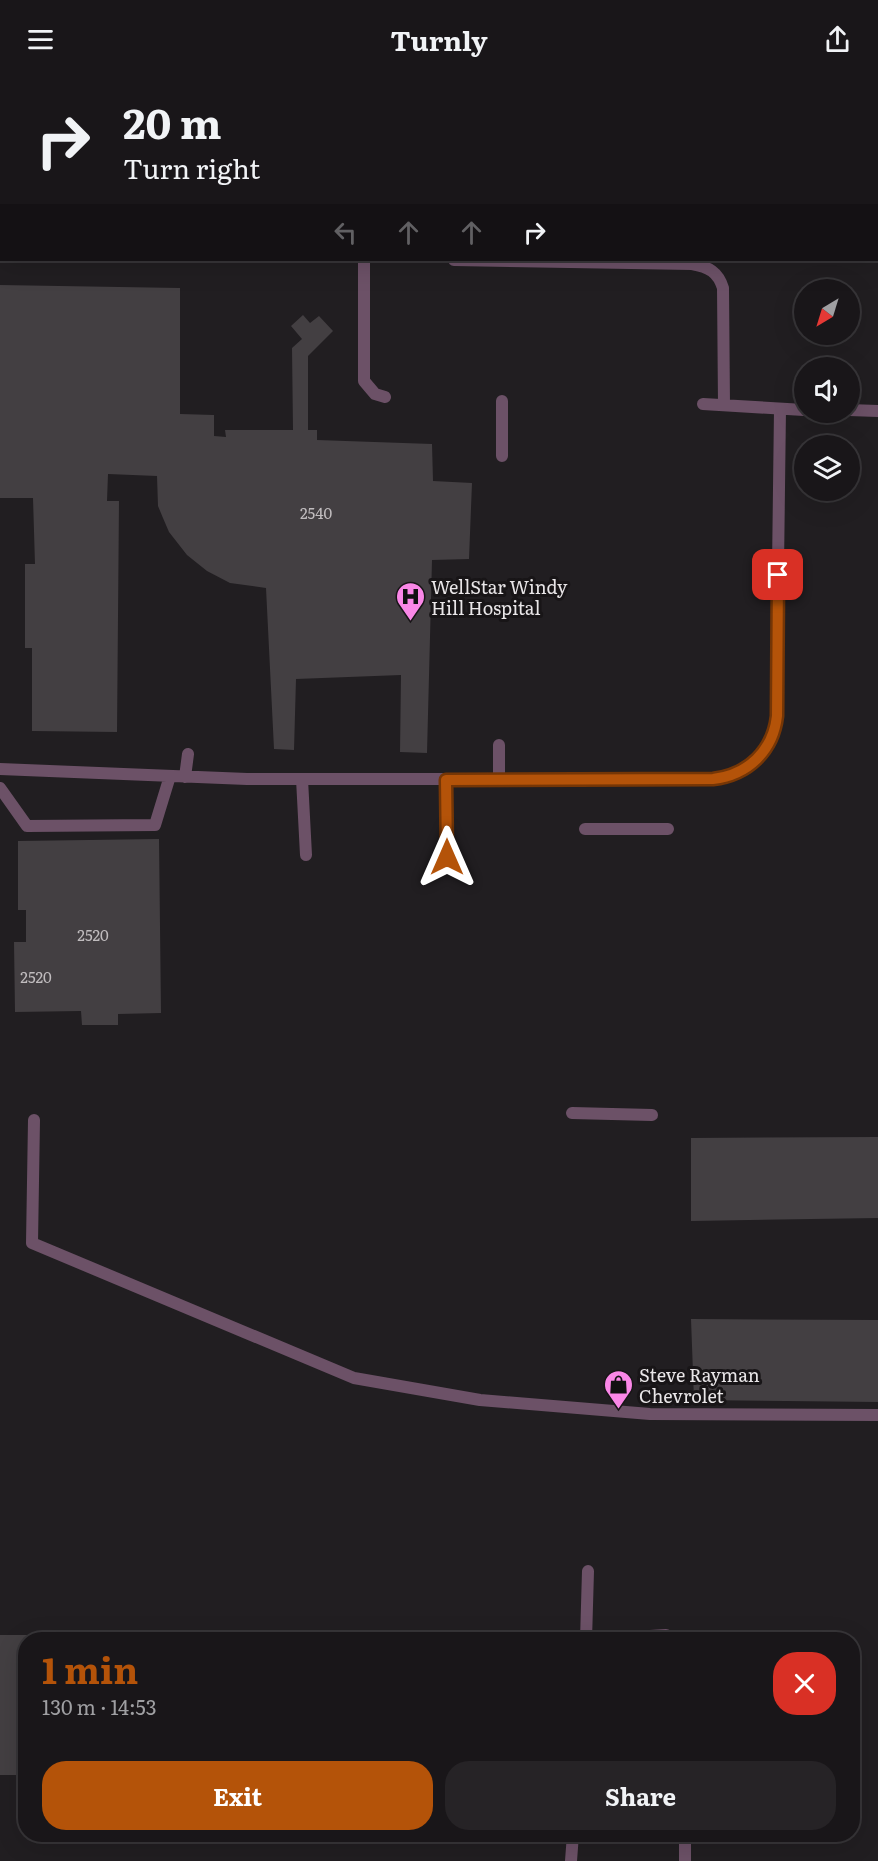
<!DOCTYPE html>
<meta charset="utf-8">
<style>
:root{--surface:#191619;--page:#262326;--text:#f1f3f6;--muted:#9f9fa2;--line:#373538;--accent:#b45309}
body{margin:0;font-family:Literata,serif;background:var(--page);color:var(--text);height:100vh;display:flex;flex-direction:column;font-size:22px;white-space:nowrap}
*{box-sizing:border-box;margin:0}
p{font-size:20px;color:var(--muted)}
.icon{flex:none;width:33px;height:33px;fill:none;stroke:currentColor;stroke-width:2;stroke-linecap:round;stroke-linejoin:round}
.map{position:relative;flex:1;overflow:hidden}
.details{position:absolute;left:18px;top:1554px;width:842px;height:210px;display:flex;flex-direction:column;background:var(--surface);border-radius:24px;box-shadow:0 6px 24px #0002,0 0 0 2px var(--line)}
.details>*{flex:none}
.banner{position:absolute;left:0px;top:0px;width:879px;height:183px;box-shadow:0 6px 24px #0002,0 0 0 2px var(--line);background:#191619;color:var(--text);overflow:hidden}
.needle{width:39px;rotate:218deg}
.tools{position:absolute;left:794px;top:201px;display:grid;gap:12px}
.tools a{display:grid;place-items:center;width:66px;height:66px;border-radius:50%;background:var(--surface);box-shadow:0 6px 24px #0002,0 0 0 2px var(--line);font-size:30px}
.pin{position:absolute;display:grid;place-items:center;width:51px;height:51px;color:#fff;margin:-26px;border-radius:12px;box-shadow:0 3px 9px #0006}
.me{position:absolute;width:66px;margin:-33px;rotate:0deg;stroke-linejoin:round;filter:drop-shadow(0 0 4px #0008)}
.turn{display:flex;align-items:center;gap:21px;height:126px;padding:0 24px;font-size:27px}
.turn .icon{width:78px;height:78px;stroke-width:2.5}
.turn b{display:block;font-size:42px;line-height:51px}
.lanes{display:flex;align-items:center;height:57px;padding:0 24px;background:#0003;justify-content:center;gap:30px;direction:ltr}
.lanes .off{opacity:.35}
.round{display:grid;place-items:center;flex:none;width:63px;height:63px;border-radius:24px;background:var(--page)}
.summary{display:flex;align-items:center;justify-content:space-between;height:102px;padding:0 24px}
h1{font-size:36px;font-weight:700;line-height:45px;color:var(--accent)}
.primary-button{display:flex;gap:12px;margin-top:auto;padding:12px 24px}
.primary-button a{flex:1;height:69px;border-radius:24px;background:var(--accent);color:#fff;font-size:24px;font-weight:700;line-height:69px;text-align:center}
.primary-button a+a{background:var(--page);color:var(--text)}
header{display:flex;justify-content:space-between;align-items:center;height:78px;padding:0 24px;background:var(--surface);font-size:27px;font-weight:700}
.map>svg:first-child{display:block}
</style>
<header><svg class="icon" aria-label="menu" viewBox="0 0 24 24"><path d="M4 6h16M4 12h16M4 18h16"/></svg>Turnly<svg class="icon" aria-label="share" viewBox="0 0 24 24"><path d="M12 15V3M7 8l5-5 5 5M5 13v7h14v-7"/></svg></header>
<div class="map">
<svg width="878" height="1783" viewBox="0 0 878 1783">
<rect width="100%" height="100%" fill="#211e21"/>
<path fill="#433f42" d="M 0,207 L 180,210 L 180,336 L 214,337 L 214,358 L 226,359 L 225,352 L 293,352 L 292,270 L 302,261 L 291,248 L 303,237 L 310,245 L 319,238 L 333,253 L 308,278 L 308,352 L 317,352 L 317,362 L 432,366 L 433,403 L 472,405 L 469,481 L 432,482 L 427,675 L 400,674 L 401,597 L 296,601 L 294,672 L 274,671 L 266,510 L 230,505 L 207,493 L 187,477 L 169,454 L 163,440 L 158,428 L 157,398 L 108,396 L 107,423 L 119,423 L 117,654 L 32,653 L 32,570 L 25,570 L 25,486 L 35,486 L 33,420 L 0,420 Z
M 159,761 L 161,935 L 118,936 L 118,947 L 82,947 L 81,933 L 15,934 L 14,864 L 26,864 L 26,832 L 18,832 L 18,763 Z
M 878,1059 L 878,1140 L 691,1143 L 691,1060 Z
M 691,1241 L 878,1242 L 878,1324 L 694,1322 Z
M 0,1557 L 62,1557 L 62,1562 L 26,1562 L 26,1697 L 0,1697 Z"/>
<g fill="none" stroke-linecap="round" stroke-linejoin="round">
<path stroke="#6c5167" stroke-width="12" d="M 23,2 L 23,0
M 550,2 L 550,0
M 0,34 L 2,34
M 364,182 L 364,303 L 375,316 L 385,319
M 454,182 L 692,186 C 709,189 718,194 723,210 L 724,327
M 703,326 L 804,332
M 849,332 L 878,333
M 502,378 L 502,323
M 0,691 L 247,701 L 713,701 C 743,697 770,678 776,647 L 780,331
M 185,699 L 188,676
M 302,701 L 306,777
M 446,702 L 447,779
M 499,702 L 499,667
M 0,710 L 27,748 L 155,747 L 170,698
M 585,751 L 668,751
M 572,1035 L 652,1037
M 34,1042 L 32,1165 L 354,1300 L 480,1322 L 650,1336 L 878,1337
M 586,1562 L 588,1493
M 587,1562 L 666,1557 L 678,1562
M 571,1783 L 573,1756
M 685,1783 L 685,1756"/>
</g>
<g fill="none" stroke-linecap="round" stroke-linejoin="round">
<defs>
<path id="route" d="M 447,779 L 446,702 L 713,701 C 748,697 773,673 777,638 L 778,497"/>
</defs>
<use href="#route" stroke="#753606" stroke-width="15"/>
<use href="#route" stroke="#b45309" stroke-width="10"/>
</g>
<defs>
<symbol id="hospital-pin" viewBox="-11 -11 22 30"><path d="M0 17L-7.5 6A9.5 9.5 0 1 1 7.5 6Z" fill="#fa87e7" stroke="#181517"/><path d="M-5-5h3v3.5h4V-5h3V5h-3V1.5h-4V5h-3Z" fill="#111"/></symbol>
<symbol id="shop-pin" viewBox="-11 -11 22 30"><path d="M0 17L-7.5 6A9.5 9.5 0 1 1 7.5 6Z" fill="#fa87e7" stroke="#181517"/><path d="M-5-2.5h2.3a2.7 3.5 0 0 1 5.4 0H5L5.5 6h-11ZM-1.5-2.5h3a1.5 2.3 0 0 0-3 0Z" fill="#111"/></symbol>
</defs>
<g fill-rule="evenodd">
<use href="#hospital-pin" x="394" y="502" width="33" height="45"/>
<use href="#shop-pin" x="602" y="1290" width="33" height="45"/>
</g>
<g text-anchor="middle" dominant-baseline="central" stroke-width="6" stroke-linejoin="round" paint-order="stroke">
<g font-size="15" fill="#c0bcbe">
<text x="316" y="434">2540</text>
<text x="93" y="856">2520</text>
<text x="36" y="898">2520</text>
</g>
<g font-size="18" fill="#e9e6e8" stroke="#181517" text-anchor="start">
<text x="431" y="508">WellStar Windy<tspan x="431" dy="21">Hill Hospital</tspan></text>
<text x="639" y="1296">Steve Rayman<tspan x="639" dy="21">Chevrolet</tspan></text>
</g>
</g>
</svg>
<div class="tools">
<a><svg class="needle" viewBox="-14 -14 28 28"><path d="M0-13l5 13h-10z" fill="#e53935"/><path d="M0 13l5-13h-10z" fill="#9f9fa2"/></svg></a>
<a><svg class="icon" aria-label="sound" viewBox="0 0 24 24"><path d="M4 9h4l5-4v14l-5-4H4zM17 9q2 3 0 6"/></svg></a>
<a><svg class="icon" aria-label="layers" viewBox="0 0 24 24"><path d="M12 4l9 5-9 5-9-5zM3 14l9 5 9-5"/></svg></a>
</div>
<div class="pin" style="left:778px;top:497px;background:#d93025"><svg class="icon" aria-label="arrive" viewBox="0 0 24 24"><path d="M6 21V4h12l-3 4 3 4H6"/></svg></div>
<svg class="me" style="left:447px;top:779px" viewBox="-20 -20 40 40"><path d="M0-17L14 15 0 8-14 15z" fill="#b45309" stroke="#fff" stroke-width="4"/></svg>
<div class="banner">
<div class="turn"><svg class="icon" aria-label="right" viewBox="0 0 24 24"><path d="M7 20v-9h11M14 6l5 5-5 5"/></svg><div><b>20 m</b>Turn right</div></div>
<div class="lanes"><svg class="icon off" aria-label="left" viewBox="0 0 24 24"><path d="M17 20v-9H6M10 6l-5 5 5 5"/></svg><svg class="icon off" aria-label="ahead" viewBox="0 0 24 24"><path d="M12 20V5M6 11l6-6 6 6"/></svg><svg class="icon off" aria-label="ahead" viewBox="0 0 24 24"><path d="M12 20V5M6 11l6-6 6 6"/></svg><svg class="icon" aria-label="right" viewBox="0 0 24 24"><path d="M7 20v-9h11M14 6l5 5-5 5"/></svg></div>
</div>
<section class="details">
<div class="summary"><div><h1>1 min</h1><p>130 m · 14:53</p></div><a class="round" style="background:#d93025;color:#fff"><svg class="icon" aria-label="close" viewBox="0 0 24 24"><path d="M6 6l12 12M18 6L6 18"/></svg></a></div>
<div class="primary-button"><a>Exit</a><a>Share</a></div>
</section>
</div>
